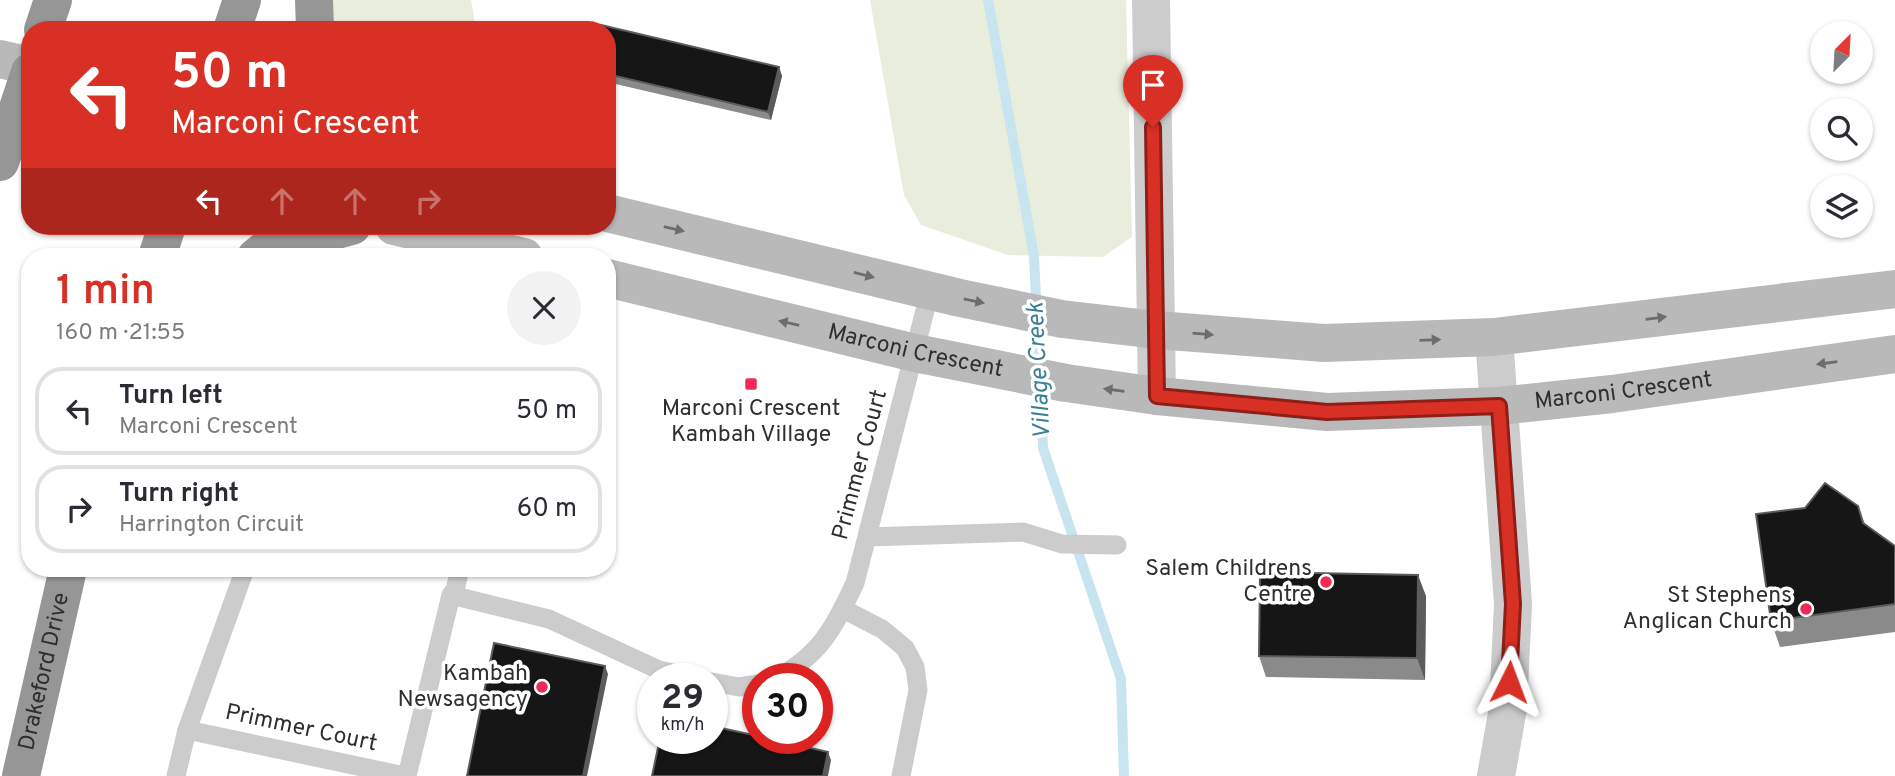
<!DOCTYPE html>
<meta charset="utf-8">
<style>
:root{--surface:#fff;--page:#f2f2f3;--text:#2b2b33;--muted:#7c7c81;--line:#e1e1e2;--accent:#d93025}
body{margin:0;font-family:Overpass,sans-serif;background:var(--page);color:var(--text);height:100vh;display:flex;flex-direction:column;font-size:26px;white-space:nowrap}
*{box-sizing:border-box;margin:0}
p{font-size:23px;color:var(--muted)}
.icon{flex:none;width:38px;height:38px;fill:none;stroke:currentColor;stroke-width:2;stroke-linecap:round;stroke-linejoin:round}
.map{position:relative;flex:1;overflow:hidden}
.side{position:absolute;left:21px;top:248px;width:595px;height:329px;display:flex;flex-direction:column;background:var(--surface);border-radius:28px;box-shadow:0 2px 5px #0004}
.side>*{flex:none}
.hud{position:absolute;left:21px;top:21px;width:595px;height:214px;border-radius:28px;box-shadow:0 2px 5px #0004;background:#d93025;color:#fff;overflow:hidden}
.needle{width:46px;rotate:24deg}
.fabs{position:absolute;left:1810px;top:21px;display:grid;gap:14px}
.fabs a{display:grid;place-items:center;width:63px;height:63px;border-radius:50%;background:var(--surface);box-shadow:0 2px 5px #0004;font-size:35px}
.speed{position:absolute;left:637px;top:663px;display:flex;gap:14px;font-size:35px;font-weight:700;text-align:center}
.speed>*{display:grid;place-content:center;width:91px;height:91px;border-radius:50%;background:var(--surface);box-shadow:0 2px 5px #0004;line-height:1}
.speed small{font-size:18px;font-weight:400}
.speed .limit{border:10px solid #d22;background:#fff;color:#111}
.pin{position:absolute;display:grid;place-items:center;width:60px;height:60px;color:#fff;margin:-72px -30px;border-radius:50% 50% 50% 0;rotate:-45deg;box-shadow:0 0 7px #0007}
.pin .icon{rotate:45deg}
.me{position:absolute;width:77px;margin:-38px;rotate:3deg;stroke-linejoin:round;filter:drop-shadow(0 0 5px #0008)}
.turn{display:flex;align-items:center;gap:24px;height:147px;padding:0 35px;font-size:32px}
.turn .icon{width:91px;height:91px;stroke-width:2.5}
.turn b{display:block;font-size:49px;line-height:60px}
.lanes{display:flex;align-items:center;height:66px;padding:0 35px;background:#0003;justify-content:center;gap:35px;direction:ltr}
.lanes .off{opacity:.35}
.round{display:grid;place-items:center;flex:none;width:74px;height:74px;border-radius:37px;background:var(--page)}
.summary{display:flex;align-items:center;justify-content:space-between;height:119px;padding:0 35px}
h1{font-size:42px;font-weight:600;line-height:52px;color:var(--accent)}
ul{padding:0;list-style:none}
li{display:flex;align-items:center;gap:21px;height:88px;margin:0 14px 10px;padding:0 21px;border:4px solid var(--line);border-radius:28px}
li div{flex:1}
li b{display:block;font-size:26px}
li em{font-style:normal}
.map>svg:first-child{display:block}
</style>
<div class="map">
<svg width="1895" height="776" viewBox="0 0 1895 776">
<rect width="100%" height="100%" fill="#fff"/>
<path fill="#e8eddd" d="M 333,0 L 471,0 L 476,30 L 331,30 Z
M 870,0 L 1126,0 L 1132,237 L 1103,257 L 1008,255 L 921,225 L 904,195 Z"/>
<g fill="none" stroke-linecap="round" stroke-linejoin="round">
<path stroke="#c8e4ee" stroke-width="10" d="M 988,0 L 1034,256 L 1043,448 L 1121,679 L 1124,776"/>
<path stroke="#ccc" stroke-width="19" d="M 867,537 L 1023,532 L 1062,544 L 1117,545
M 451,595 L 549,619 L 659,670 L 700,679
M 843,609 L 882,629 L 905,648 L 915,667 L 918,690 L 901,776
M 775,679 C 821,655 834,627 855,583 L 930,291
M 712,682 L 739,687 L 758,684
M 187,730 L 405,776
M 176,776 L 187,730 L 245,569
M 407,776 L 451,595 L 455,590 L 460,569"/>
<path stroke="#ccc" stroke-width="38" d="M 1151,0 L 1157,396
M 1494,337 L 1513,604 L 1508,708 L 1496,776"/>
<g stroke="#b9b9b9" stroke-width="38">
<path d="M 0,59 L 30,66"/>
<path d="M 607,213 L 960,298 L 1062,319 L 1157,330 L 1324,343 L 1494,337 L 1895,289"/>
<path d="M 394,226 L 524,257"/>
<path id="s1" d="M 607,278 L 915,353 L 1066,383 L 1157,396 L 1327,412 L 1499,406 L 1612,394 L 1895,354"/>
</g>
<g stroke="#969696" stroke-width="38">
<path d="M 314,0 L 315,30"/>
<path d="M 43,30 L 53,0"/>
<path d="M 232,30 L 242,0"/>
<path d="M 0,162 L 30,72"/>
<path d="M 157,257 L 167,226"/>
<path d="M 256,257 L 266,249 L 352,226"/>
<path id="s2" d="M 21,776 L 68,569"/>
</g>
</g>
<path fill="#8a8a8a" d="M 607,30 L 779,67 L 782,76 L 771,120 L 607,82 Z
M 1858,506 L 1865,524 L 1895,546 L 1895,632 L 1780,647 L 1771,621 Z
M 1426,596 L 1425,680 L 1266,677 L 1259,656 Z"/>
<path fill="#5c5c5c" d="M 779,67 L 782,76 L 771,120 L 768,112 Z
M 1418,575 L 1426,596 L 1425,680 L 1417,658 Z
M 605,666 L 608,674 L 587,776 L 583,776 Z
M 828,752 L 831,760 L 828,776 L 823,776 Z"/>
<path fill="#161616" stroke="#5c5c5c" stroke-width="2" d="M 601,25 L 779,67 L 768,112 L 607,74 L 607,30 L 600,30 Z
M 1825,483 L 1858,506 L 1863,523 L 1895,546 L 1895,604 L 1771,621 L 1756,514 L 1805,508 Z
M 1260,572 L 1418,575 L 1417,658 L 1259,656 Z
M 494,643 L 605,666 L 583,776 L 467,776 Z
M 712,726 L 758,736 L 758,738 L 768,738 L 828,752 L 823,776 L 652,776 L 660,738 L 712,738 Z"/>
<defs><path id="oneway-solid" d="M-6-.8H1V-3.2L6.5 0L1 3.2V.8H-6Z" transform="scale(1.75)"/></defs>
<g fill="#6d6d6d">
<use href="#oneway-solid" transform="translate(674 229) rotate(13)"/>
<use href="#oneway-solid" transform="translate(864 275) rotate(14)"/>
<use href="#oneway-solid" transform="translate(974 301) rotate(12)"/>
<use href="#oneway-solid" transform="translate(1656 318) rotate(-7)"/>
<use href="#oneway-solid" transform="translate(789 323) rotate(-167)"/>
<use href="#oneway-solid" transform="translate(1203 334) rotate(5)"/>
<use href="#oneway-solid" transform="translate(1430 340) rotate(-2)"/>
<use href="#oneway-solid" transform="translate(1827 363) rotate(172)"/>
<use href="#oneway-solid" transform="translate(1114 390) rotate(-172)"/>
</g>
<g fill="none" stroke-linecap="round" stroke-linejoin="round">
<defs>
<path id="route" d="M 1153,127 L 1157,396 L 1327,412 L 1499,406 L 1513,604 L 1509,682"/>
</defs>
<use href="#route" stroke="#8d1f18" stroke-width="18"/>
<use href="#route" stroke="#d93025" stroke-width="12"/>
</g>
<g fill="#ed2b54" stroke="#fff" stroke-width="2.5">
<rect x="744" y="377" width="14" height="14" rx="3.5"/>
<circle cx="1326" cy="582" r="7"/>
<circle cx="1806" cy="609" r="7"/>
<circle cx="542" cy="687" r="7"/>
</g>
<g text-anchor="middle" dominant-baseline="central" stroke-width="7" stroke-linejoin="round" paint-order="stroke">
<g font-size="23" fill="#2f2f2f" stroke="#fff">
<text stroke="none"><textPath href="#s1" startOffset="317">Marconi Crescent</textPath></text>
<text stroke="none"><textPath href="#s1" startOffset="1031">Marconi Crescent</textPath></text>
<text transform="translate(861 465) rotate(-75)">Primmer Court</text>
<text stroke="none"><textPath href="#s2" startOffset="107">Drakeford Drive</textPath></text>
<text transform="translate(301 729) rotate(12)">Primmer Court</text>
</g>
<g font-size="23" fill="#2f2f2f" stroke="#fff" text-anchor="end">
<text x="751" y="409" text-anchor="middle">Marconi Crescent<tspan x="751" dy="26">Kambah Village</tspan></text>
<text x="1312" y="569">Salem Childrens<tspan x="1312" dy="26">Centre</tspan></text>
<text x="1792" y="596">St Stephens<tspan x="1792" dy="26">Anglican Church</tspan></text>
<text x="528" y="674">Kambah<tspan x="528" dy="26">Newsagency</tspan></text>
</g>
<g font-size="24" font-style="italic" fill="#397f96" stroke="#fff">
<text transform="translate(1040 371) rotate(-93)">Village Creek</text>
</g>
</g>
</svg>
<div class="fabs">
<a><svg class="needle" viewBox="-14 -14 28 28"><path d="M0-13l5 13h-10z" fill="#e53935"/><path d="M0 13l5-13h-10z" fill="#7c7c81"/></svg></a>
<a><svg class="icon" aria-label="search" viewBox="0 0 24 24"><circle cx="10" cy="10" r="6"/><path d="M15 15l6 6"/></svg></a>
<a><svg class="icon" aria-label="layers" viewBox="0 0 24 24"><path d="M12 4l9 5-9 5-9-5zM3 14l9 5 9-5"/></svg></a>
</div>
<div class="speed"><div>29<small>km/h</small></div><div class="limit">30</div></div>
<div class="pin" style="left:1153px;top:127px;background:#d93025"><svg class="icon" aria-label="arrive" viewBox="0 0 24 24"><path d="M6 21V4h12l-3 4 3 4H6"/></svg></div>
<svg class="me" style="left:1509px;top:682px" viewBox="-20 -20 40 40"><path d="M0-17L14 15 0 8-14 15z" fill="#d93025" stroke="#fff" stroke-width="4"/></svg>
<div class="hud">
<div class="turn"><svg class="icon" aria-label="left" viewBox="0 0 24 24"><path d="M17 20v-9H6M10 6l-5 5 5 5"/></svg><div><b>50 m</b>Marconi Crescent</div></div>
<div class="lanes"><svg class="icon" aria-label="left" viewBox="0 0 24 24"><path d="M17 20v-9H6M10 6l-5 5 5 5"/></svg><svg class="icon off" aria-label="ahead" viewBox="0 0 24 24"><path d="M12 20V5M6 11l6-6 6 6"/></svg><svg class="icon off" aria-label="ahead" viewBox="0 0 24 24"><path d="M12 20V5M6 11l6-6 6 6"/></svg><svg class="icon off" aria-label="right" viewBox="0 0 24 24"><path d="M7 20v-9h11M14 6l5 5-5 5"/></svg></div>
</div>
<section class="side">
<div class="summary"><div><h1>1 min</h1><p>160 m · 21:55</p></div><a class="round"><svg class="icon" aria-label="close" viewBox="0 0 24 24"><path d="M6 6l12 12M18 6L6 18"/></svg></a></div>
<ul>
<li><svg class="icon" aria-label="left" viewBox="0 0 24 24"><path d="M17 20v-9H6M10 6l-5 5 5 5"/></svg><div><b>Turn left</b><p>Marconi Crescent</p></div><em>50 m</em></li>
<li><svg class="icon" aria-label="right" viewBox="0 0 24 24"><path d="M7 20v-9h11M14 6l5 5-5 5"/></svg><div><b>Turn right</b><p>Harrington Circuit</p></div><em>60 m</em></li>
</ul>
</section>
</div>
